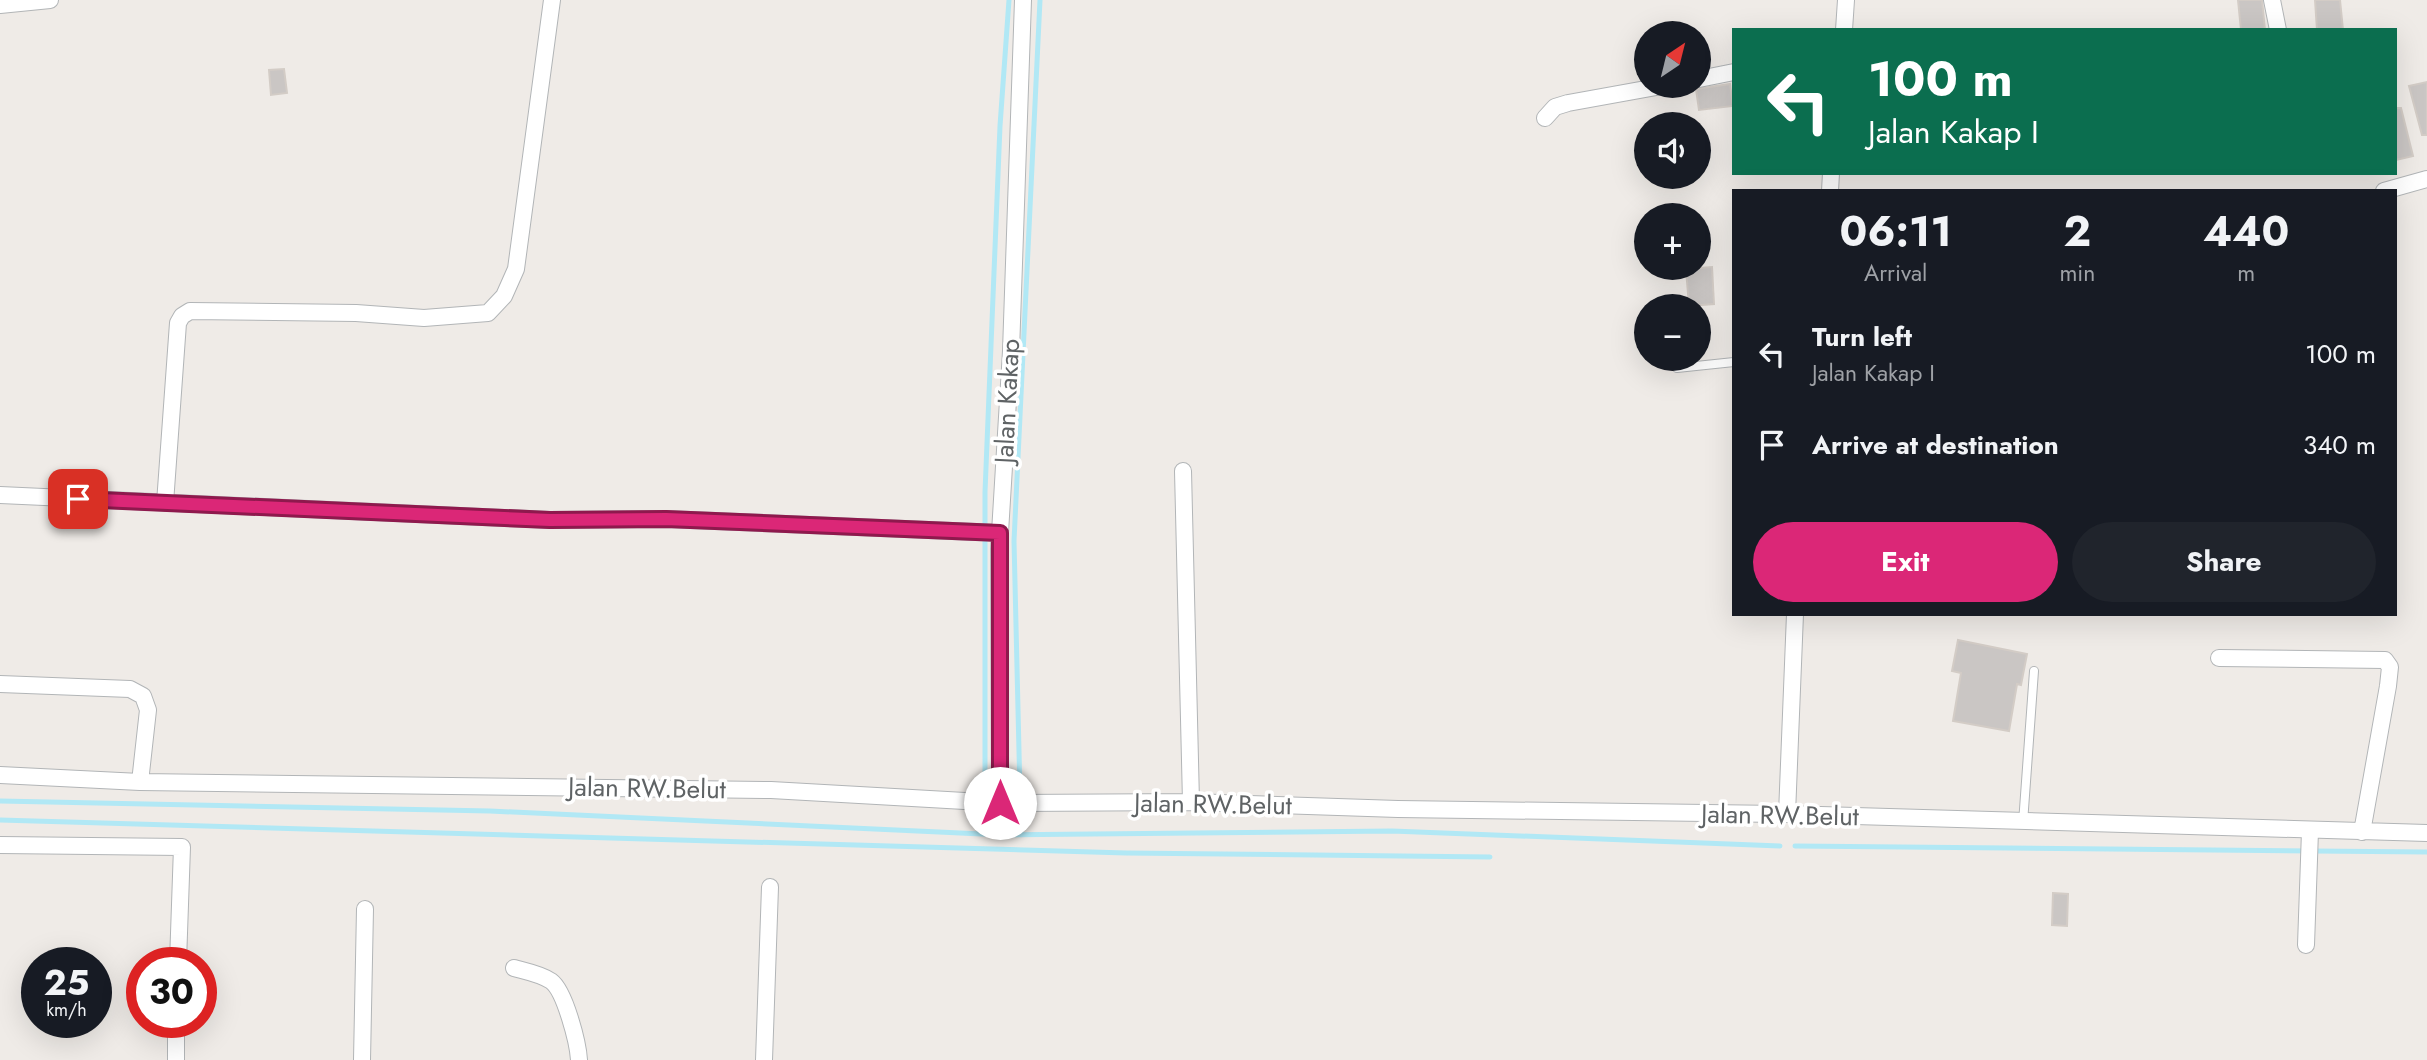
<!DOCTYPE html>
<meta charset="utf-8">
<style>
:root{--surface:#171b24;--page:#20242c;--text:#f1f3f6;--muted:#9ea1a6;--accent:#db2777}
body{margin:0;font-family:Jost,sans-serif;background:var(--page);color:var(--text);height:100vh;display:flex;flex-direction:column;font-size:26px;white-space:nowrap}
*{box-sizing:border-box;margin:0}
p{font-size:23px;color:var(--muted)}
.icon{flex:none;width:38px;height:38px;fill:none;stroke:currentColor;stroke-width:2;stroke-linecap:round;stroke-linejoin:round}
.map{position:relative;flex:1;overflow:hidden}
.details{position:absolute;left:1732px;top:189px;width:665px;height:427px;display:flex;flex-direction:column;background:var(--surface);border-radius:0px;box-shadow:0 7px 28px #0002}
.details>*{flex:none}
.guide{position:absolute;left:1732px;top:28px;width:665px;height:147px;border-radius:0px;box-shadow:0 7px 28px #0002;background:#0b6e4f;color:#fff;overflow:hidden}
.needle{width:46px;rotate:35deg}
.controls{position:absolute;left:1634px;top:21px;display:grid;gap:14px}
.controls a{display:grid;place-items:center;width:77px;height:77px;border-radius:50%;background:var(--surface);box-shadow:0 7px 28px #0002;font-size:35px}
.speed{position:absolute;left:21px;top:947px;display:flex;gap:14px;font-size:35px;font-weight:700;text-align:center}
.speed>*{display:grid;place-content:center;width:91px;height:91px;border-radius:50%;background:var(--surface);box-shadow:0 7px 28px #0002;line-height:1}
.speed small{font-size:18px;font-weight:400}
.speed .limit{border:10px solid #d22;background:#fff;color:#111}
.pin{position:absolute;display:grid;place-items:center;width:60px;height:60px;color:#fff;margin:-30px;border-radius:14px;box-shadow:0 4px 10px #0006}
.me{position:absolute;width:77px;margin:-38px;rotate:0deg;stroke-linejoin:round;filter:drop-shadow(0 0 5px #0008)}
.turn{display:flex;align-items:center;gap:24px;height:147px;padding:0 21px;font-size:32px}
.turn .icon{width:91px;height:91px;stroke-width:2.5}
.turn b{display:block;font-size:49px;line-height:60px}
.eta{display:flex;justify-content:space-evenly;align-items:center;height:119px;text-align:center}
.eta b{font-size:42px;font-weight:700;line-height:49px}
.primary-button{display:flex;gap:14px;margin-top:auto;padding:14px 21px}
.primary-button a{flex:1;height:80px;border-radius:42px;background:var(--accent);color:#fff;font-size:28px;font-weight:700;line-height:80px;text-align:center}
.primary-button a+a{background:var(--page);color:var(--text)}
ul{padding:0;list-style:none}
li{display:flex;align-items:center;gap:21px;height:91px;padding:0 21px}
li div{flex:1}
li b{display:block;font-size:26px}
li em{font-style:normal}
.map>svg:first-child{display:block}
</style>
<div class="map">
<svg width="2427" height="1060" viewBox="0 0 2427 1060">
<rect width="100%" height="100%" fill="#efebe7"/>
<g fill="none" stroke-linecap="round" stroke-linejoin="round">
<path stroke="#b1e8f5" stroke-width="5" d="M 0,801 L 490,811 L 1003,835 L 1392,831 L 1780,846
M 0,820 L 1126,853 L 1490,857
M 985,834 L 985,492 L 1000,126 L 1009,0
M 1021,835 L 1014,541 L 1040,0
M 1795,846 L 2427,852"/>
</g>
<path fill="#cac6c4" stroke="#d3ccc6" stroke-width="2" d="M 2238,0 L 2262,0 L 2265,30 L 2241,30 Z
M 2315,0 L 2340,0 L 2343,30 L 2317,30 Z
M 284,69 L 287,93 L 271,95 L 269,70 Z
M 2427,82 L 2427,135 L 2422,135 L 2409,86 Z
M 1730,84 L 1733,106 L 1699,110 L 1696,89 Z
M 2396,108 L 2401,108 L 2413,156 L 2396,160 Z
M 1712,267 L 1714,304 L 1689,306 L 1686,269 Z
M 1958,640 L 2027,654 L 2021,685 L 2017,684 L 2009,731 L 1953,721 L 1961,673 L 1952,671 Z
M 2053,893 L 2068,894 L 2067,926 L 2052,925 Z"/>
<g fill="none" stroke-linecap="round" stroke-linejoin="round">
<defs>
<path id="lane" d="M 1677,368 L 1734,362
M 2023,823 L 2034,671"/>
<path id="street" d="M 2272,0 L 2278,30
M 0,5 L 50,0
M 1844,30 L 1846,0
M 1699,79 L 1734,72
M 1545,118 L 1555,107 L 1568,103 L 1662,86
M 1830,191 L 1831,173
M 2384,191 L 2427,179
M 1183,471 L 1191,802
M 0,495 L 550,520 L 666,519 L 1000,533
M 165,503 L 178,323 L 182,316 L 190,311 L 356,313 L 424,318 L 488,313 L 504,296 L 516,269 L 552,0
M 2219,658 L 2385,660 L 2390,667 L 2388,686 L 2362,832
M 0,684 L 130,689 L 143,696 L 148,710 L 140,782
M 0,775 L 140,782 L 771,790 L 1000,803 L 1191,802 L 1398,809 L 1787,814 L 2427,833
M 1000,803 L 999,549 L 1011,351 L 1023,0
M 1787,814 L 1795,614
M 0,845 L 182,847 L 178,962
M 2306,945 L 2310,831
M 514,968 C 525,971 541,974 551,981 C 565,991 578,1043 579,1060
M 176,1060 L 176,1022
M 362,1060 L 365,909
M 764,1060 L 770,887"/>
</defs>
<use href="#lane" stroke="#b2b5b7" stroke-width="10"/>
<use href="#street" stroke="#b2b5b7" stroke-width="18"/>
<use href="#lane" stroke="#fff" stroke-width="8"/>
<use href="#street" stroke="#fff" stroke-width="16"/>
</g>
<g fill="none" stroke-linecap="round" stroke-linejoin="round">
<defs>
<path id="route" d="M 78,499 L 550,520 L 666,519 L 1000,533 L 1000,803"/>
</defs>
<use href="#route" stroke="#8e194d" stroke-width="18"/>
<use href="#route" stroke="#db2777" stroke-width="12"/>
</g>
<g text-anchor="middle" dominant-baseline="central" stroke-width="7" stroke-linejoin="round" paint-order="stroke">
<g font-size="26" fill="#5f6365" stroke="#fff">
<text transform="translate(1007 401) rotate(-87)">Jalan Kakap</text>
<text transform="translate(647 788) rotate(1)">Jalan RW.Belut</text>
<text transform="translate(1213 804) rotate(1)">Jalan RW.Belut</text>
<text transform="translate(1780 815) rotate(1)">Jalan RW.Belut</text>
</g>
</g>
</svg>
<div class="controls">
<a><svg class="needle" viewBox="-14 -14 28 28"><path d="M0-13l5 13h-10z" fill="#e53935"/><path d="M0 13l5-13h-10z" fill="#9ea1a6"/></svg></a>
<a><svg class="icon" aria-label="sound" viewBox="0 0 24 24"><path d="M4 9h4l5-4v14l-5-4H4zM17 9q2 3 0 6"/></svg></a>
<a>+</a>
<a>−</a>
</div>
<div class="speed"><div>25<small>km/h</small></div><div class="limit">30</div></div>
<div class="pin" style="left:78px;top:499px;background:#d93025"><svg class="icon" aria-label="arrive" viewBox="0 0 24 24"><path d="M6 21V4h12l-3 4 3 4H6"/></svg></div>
<svg class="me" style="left:1000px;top:803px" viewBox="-20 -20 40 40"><circle r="19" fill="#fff"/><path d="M0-13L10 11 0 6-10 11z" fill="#db2777"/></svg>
<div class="guide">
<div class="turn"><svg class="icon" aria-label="left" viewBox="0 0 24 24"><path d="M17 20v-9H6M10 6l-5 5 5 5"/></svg><div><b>100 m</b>Jalan Kakap I</div></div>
</div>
<section class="details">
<div class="eta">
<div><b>06:11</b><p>Arrival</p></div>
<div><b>2</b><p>min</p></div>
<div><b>440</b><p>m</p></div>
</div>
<ul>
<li><svg class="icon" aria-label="left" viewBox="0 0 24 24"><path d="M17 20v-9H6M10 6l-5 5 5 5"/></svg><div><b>Turn left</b><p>Jalan Kakap I</p></div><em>100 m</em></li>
<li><svg class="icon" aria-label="arrive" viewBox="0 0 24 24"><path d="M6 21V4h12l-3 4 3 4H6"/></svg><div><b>Arrive at destination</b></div><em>340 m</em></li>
</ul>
<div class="primary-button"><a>Exit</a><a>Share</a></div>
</section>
</div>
